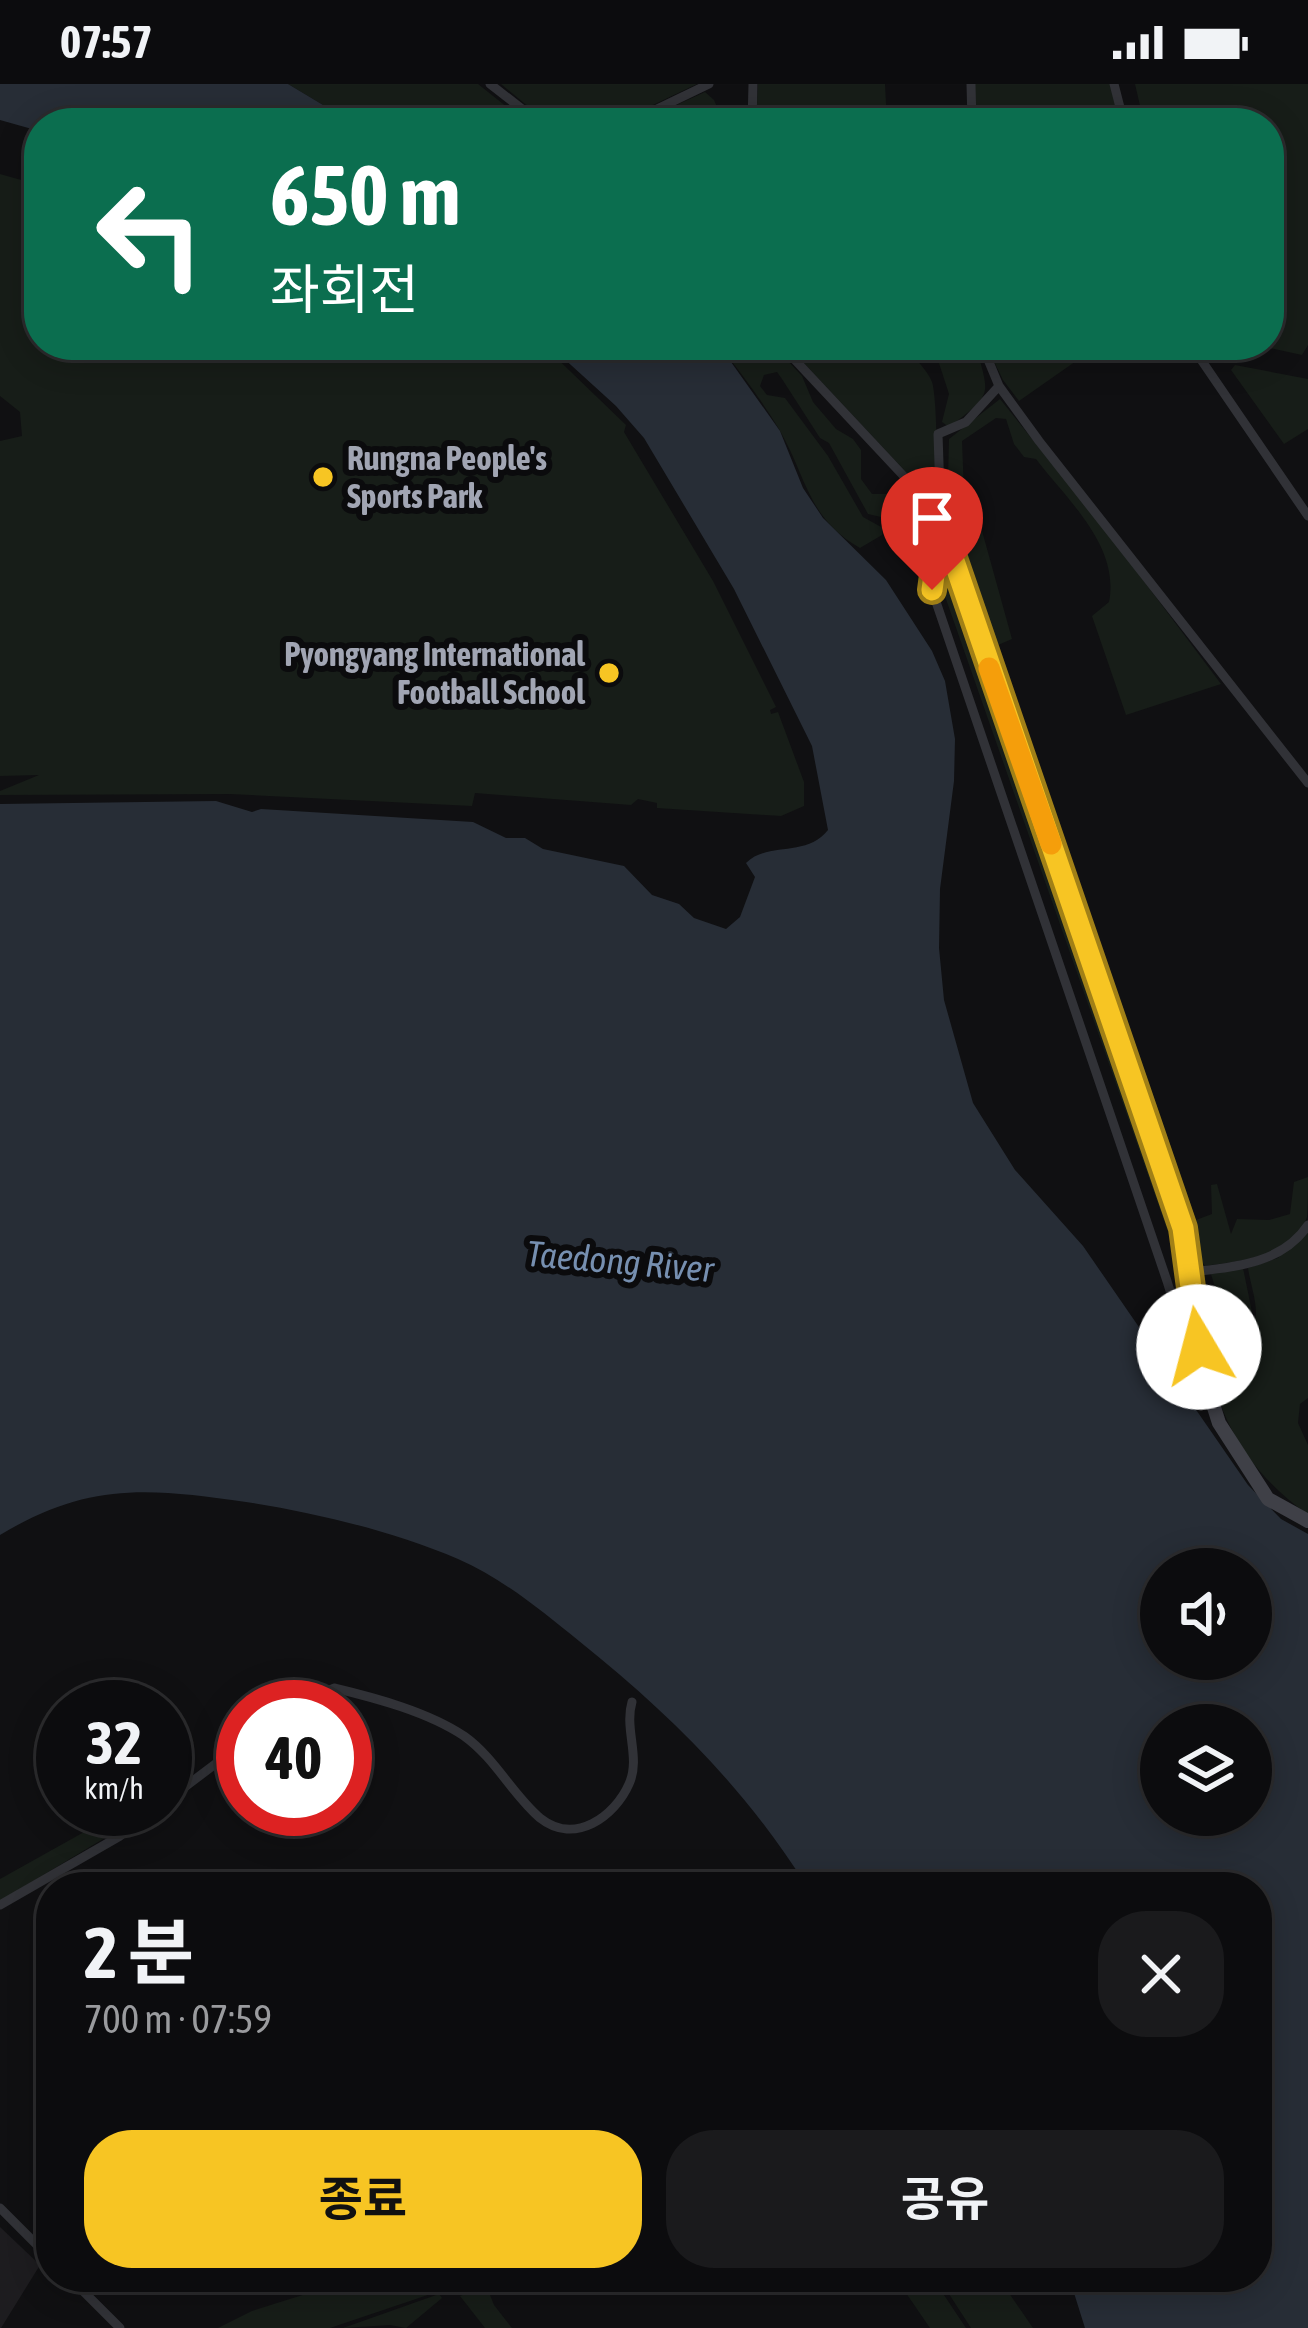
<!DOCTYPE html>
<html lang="ko">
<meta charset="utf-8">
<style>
:root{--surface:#0c0c0e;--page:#1a1a1c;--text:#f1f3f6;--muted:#9a9b9e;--line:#2c2c2e;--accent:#f7c523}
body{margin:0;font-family:"Asap Condensed","Noto Sans KR",sans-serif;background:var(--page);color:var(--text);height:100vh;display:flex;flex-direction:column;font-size:45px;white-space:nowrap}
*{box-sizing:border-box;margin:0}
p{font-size:39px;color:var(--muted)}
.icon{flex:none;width:66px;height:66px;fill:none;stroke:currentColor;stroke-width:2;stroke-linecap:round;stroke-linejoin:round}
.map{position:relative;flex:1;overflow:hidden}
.sheet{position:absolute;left:36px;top:1788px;width:1236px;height:420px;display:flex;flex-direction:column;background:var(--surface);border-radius:48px;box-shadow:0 6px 30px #0003,0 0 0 3px var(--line)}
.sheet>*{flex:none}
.guide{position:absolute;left:24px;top:24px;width:1260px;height:252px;border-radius:48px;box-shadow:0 6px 30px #0003,0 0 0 3px var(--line);background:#0b6e4f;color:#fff;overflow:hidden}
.controls{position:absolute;left:1140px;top:1464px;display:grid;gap:24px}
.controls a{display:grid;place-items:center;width:132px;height:132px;border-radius:50%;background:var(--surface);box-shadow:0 6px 30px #0003,0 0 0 3px var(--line);font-size:60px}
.speed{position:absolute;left:36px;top:1596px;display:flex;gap:24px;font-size:60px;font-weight:700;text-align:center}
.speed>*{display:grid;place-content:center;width:156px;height:156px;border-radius:50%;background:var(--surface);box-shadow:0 6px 30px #0003,0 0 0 3px var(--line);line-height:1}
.speed small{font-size:30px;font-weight:400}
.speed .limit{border:18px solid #d22;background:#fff;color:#111}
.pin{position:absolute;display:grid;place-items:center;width:102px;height:102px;color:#fff;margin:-123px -51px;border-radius:50% 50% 50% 0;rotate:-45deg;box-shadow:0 0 12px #0007}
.pin .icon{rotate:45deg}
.me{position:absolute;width:132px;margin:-66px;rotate:352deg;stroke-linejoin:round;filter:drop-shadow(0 0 9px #0008)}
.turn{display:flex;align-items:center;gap:42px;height:252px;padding:0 48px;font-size:54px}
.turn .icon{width:156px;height:156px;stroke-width:2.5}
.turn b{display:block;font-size:84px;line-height:102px}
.round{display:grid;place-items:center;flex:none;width:126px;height:126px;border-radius:48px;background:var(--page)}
.summary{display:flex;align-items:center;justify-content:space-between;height:204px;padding:0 48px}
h1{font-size:72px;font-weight:700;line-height:90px}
.action{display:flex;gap:24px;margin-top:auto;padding:24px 48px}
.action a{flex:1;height:138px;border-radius:48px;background:var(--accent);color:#111;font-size:48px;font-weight:700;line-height:138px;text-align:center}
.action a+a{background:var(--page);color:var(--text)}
.status{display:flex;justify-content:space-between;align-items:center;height:84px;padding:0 60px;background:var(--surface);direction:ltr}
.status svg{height:33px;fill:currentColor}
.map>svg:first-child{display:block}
</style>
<div class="status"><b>07:57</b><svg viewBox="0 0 49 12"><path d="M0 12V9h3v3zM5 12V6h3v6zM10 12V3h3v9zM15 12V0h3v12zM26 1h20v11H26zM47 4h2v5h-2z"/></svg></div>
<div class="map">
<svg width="1308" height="2244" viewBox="0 0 1308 2244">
<rect width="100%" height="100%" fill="#101012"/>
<path fill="#1d1c1f" d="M 0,2143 L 40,2181 L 1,2244 L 0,2244 Z"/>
<path fill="#171d18" d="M 288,0 L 478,0 L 527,39 L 353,39 Z
M 501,0 L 697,0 L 615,39 L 548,39 Z
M 758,0 L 885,0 L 887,39 L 756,39 Z
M 975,0 L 1110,0 L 1120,39 L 976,39 Z
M 1135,0 L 1308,0 L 1308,261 L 1302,271 L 1257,261 L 1269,261 L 1269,39 L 1206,39 L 1192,34 L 1144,39 Z
M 705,8 L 714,16 L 724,39 L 637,39 Z
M 0,90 L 39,101 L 39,261 L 543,261 L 626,341 L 624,348 L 713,497 L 776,623 L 770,626 L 771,630 L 778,628 L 804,698 L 804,722 L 781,732 L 657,724 L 657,719 L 638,715 L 631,721 L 475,709 L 472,722 L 230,710 L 0,711 L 0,707 L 39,691 L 0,692 L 0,357 L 22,352 L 20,328 L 0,312 Z
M 719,261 L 773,261 L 802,292 L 813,318 L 836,345 L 853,355 L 861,366 L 861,395 L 872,410 L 893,410 L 933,439 L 933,445 L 868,430 L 829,359 L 820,354 L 782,295 L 777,288 L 764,291 L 760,302 L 767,311 L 785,314 L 828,372 L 863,433 L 883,444 L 882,451 L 860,464 C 807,434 807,393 779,345 C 761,315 740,288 719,261 Z
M 787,261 L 901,261 C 911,270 928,286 932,298 C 937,313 938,390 935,406 L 920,403 Z
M 938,261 L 976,261 C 988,311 996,308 949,343 L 942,338 L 949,310 L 937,273 Z
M 986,261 L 1099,261 L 1019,317 L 1003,296 Z
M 1235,281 L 1308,295 L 1308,345 L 1284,360 L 1231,286 Z
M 1000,315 L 1107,448 L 1221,600 L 1126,631 L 1092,532 L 1109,518 C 1120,462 1068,417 1036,375 L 1024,373 L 1014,360 L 1006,335 L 996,334 L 962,357 L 964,408 L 971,407 L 1012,555 L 998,561 L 1196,1136 L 1212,1130 L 1211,1101 L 1217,1100 L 1231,1150 L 1237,1135 L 1269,1136 L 1290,1130 L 1294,1098 L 1308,1093 C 1308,1105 1308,1121 1307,1133 C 1295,1173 1240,1177 1205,1182 L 1197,1170 L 947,438 L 949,355 Z
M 946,465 L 1178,1142 L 1182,1188 L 940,498 L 942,466 Z
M 1308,1146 L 1308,1314 L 1300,1320 L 1298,1339 L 1308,1361 L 1308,1431 C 1260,1396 1230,1356 1213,1298 C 1209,1286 1204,1274 1210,1262 C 1222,1239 1254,1265 1256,1229 C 1256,1215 1250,1198 1248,1184 L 1278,1174 Z
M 1243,1184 L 1252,1228 L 1246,1245 L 1238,1248 L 1225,1236 L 1211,1190 Z
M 99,1725 L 111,1725 L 116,1742 L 113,1749 L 0,1817 L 0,1795 L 102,1738 Z
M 360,2193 L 481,2193 L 330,2244 L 218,2244 L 252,2227 Z
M 895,2193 L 932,2193 L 966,2244 L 930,2244 Z
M 938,2193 L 998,2193 L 1033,2244 L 971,2244 Z
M 481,2203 L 488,2206 L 494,2221 L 512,2244 L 485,2244 L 460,2212 Z
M 439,2210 L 442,2214 L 406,2244 L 390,2241 L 343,2244 Z"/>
<path fill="#272d36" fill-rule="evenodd" d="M 0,0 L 288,0 L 353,39 L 39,39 L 39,47 L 0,36 Z
M 549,261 L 719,261 L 780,347 L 803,404 L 823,434 L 886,496 L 932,567 L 945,597 L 955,655 L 954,697 L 940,805 L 939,864 L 944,916 L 973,1019 L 1015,1086 L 1083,1162 L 1248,1401 L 1281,1435 L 1308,1450 L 1308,2244 L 1085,2244 L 1069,2193 L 1257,2193 L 1257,1803 L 807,1803 C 746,1705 669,1629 579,1557 C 542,1527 502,1494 458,1475 C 393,1447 316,1429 246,1418 C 148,1404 88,1398 0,1451 L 0,720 L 216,717 L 252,728 L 261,725 L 473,738 L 506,754 L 525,754 L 543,765 L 624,782 L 652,811 L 679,820 L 694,834 L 726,845 L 740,833 L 755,793 L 746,779 C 768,757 806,774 828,746 L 812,662 L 734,505 L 644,354 L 616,322 ZM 1161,1485 L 1251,1485 L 1251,1575 L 1161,1575 ZM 1161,1641 L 1251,1641 L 1251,1731 L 1161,1731 Z"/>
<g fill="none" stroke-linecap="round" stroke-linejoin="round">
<path stroke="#313237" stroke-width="9" d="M 490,0 L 540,39
M 971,0 L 972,39
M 1114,0 L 1124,39
M 628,39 L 709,0
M 752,39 L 753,0
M 781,261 L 927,417 L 938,435
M 982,261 L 999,302 L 1039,357 L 1308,699
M 1191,261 L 1308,432
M 999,302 L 966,338 L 938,350 L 941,439 L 932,506 L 1167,1197 L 1190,1272 L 1175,1279
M 1191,1188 C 1234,1183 1282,1180 1308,1141
M 291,1623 L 334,1604 C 376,1614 428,1628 464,1652 C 495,1674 512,1710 540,1734 C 575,1762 615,1732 629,1700 C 641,1674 624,1645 632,1618
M 165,1718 L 243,1659
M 0,1821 L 120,1752 L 155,1725
M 0,2124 L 51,2175
M 69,2193 L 120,2244"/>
<path stroke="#3f4047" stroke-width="14" d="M 941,439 L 1183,1144 L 1204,1292 L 1219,1339 L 1268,1415 L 1308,1437"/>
</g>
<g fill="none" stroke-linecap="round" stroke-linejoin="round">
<defs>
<path id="route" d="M 932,506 L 941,439 L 1183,1144 L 1199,1263"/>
</defs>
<use href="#route" stroke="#a18017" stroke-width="30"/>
<use href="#route" stroke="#f7c523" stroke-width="21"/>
<path stroke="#f59e0b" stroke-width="21" d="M 989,584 L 1051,760"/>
</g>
<g fill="#f7c523" stroke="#0b0b0d" stroke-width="4.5">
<circle cx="323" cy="393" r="12"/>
<circle cx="609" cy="589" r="12"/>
</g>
<g text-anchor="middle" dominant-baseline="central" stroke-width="12" stroke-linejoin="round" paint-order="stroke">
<g font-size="33" font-weight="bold" fill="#a1a5b3" stroke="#0b0b0d" text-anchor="start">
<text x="347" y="374">Rungna People's<tspan x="347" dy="38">Sports Park</tspan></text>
<text x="585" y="570" text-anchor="end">Pyongyang International<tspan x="585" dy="38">Football School</tspan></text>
</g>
<g font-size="36" font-style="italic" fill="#768fb0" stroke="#0b0b0d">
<text transform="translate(620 1177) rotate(5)">Taedong River</text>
</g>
</g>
</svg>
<div class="controls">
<a><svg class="icon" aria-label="sound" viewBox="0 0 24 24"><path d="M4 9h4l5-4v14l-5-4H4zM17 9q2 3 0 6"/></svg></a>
<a><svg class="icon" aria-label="layers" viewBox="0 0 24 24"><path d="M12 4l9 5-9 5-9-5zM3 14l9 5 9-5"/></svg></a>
</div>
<div class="speed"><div>32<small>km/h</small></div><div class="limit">40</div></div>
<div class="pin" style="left:932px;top:506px;background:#d93025"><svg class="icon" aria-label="arrive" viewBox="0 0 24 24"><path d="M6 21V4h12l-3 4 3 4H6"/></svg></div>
<svg class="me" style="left:1199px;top:1263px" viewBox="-20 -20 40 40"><circle r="19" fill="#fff"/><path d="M0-13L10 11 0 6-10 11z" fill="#f7c523"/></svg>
<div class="guide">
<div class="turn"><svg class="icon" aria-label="left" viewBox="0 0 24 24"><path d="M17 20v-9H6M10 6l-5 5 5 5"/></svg><div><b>650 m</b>좌회전</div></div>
</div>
<section class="sheet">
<div class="summary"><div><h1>2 분</h1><p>700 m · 07:59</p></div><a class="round"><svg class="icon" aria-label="close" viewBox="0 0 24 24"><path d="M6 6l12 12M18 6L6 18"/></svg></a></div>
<div class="action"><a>종료</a><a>공유</a></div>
</section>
</div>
